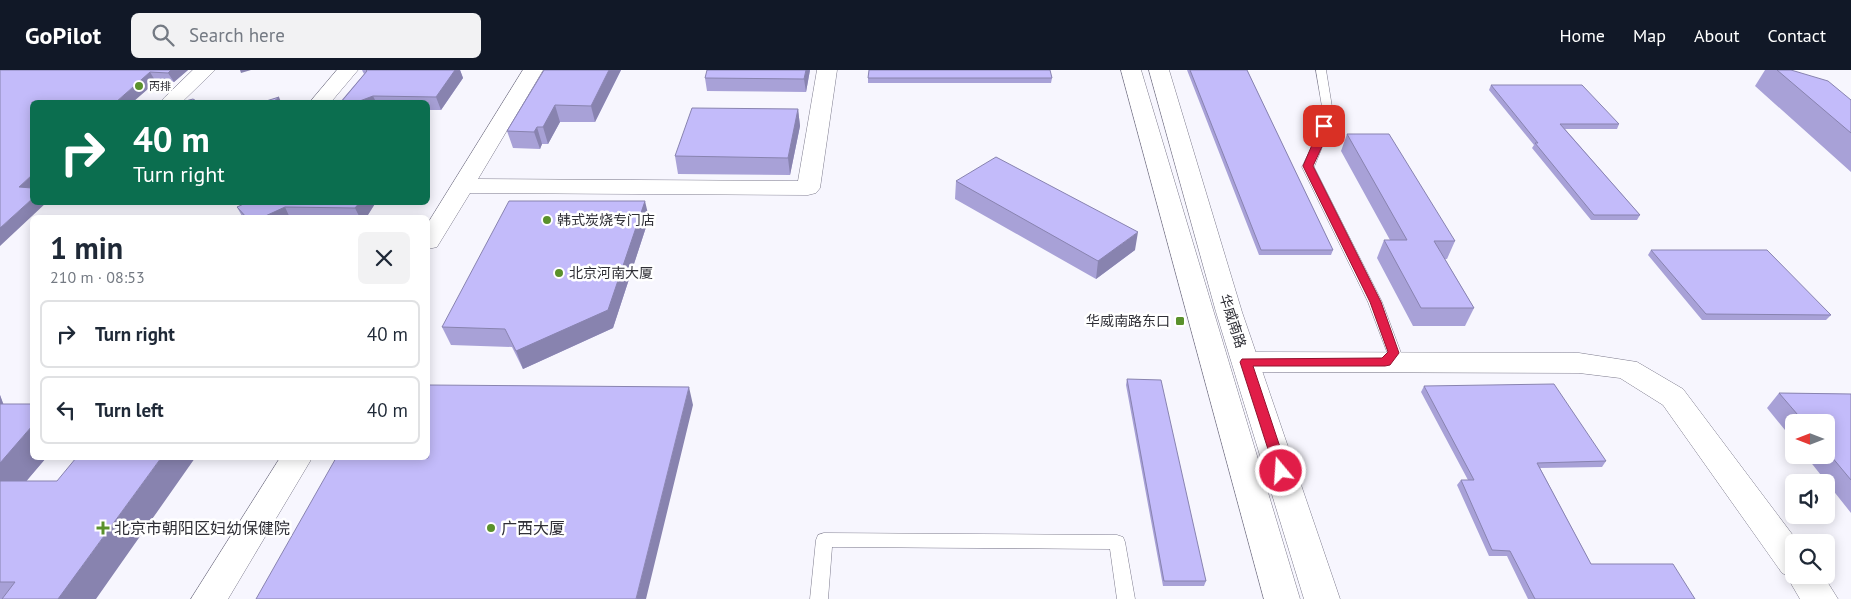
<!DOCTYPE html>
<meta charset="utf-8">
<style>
:root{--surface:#fff;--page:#f2f2f3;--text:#1f2937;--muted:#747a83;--line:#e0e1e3;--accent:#111827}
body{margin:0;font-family:"PT Sans","Noto Sans SC",sans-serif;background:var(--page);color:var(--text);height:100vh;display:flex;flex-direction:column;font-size:19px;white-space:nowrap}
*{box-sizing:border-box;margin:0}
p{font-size:16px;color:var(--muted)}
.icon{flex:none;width:28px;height:28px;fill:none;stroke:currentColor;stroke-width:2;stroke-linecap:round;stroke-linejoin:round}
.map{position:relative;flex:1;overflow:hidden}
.sheet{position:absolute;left:30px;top:145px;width:400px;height:245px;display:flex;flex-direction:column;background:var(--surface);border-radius:8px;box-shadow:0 2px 12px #0003}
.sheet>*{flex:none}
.top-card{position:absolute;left:30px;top:30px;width:400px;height:105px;border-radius:8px;box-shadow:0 2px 12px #0003;background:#0b6e4f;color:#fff;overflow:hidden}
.needle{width:32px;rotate:270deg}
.fabs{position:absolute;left:1785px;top:344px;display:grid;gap:10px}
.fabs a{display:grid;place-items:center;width:50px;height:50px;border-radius:8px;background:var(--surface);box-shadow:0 2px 12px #0003;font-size:25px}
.pin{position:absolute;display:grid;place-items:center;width:42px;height:42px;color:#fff;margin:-21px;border-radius:10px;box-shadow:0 2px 8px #0006}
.me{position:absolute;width:55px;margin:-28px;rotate:342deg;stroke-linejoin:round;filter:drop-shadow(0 0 4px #0008)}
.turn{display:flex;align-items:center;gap:18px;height:105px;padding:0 20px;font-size:22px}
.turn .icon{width:65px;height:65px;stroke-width:2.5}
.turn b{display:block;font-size:35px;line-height:42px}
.round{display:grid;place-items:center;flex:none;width:52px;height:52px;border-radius:8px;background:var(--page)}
.headline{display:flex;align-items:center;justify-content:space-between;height:85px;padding:0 20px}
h1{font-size:30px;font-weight:700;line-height:38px}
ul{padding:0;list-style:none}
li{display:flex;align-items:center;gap:15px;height:68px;margin:0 10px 8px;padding:0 10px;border:2px solid var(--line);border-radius:8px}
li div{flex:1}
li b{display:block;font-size:19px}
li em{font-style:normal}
header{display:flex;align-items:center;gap:30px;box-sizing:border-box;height:70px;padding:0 25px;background:var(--accent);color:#fff}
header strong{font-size:24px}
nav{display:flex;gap:28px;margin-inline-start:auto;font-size:18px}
.search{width:350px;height:45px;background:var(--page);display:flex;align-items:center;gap:12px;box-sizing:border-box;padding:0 18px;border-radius:8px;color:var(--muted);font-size:19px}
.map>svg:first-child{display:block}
</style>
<header>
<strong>GoPilot</strong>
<div class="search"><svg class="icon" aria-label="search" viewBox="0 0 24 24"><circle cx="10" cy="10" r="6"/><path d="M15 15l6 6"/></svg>Search here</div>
<nav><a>Home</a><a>Map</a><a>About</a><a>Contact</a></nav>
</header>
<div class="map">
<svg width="1851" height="529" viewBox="0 0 1851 529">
<rect width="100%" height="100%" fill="#f7f6fe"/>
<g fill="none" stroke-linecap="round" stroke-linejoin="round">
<defs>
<path id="lane" d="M 1316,0 L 1326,0 L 1333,43 L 1325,70 L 1314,97 L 1382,232 L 1401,283 C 1396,291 1390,298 1380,296 L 1378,292 L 1387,282 L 1368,232 L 1302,97 L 1315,70 L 1323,43 Z
M 824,463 L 1117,465 L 1123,467 L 1125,472 L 1135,529 L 1117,529 L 1110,479 L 832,477 L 828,529 L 810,529 L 816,470 L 818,465 Z"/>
<path id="street" d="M 193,0 L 215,0 L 182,32 L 161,32 L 164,28 Z
M 337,0 L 358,0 L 331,32 L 310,32 Z
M 523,0 L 543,0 L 478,109 L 798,111 L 817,0 L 837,0 L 820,118 L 816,123 L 808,125 L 470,123 L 437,177 L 428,179 L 428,153 Z
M 1246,282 L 1579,283 L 1637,292 L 1683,319 L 1798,472 L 1794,472 L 1794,505 L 1823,505 L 1838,529 L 1800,529 L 1786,505 L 1782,503 L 1663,335 L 1620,308 L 1579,303 L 1246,302 L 1236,299 L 1232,292 L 1236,285 Z
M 280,388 L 312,388 L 228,529 L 191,529 Z"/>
<path id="primary" d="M 1121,0 L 1141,0 L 1300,529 L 1264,529 Z
M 1149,0 L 1169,0 L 1242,242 L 1340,529 L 1304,529 L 1216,242 Z"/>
</defs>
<use href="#lane" stroke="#7d7b8d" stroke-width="1"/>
<use href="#street" stroke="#7d7b8d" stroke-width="1"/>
<use href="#primary" stroke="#7d7b8d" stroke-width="1"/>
<use href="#lane" fill="#fff" fill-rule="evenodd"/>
<use href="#street" fill="#fff" fill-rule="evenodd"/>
<use href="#primary" fill="#fff" fill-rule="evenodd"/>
</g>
<path fill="#a8a1d7" d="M 0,0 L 188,0 L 174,12 L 156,12 L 32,32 Z
M 362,0 L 460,0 L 463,8 L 441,40 L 428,40 L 428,32 L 340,32 L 364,4 Z
M 544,0 L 621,0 L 595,52 L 560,52 L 548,74 L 542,74 L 540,79 L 513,78 L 507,61 Z
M 810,0 L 806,22 L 707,21 L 705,8 Z
M 1187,0 L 1247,0 L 1333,180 L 1331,185 L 1259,185 Z
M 1765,0 L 1791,0 L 1851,30 L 1851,102 L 1755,16 Z
M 868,8 L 1052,8 L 1051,13 L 868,13 Z
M 1491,15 L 1619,54 L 1617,59 L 1565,59 L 1640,145 L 1637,150 L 1591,150 L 1532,78 L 1534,75 L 1489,20 Z
M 798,39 L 800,56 L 790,105 L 678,104 L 675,86 Z
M 1347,64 L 1455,171 L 1447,189 L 1445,189 L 1474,238 L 1465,256 L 1413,256 L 1377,188 L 1384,170 L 1390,170 L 1341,81 Z
M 956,111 L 1135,180 L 1096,209 L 955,129 Z
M 376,132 L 366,148 L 243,148 L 237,137 Z
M 649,148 L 613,258 L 523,299 L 512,277 L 451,275 L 442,257 Z
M 1651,180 L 1831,245 L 1826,250 L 1702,250 L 1648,185 Z
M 1127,309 L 1206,511 L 1204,516 L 1163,516 L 1126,315 Z
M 1424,316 L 1606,391 L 1602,397 L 1540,398 L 1591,494 L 1695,529 L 1528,529 L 1507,486 L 1489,486 L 1457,415 L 1461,410 L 1468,410 L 1421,322 Z
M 1779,323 L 1851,324 L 1851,443 L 1805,385 L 1826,385 L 1826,352 L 1794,352 L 1794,371 L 1767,338 Z
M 0,325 L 3,334 L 32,388 L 46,388 L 26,411 L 96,529 L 0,529 Z"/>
<path fill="#8883af" d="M 171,0 L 188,0 L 174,12 L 168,3 Z
M 240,0 L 251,0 L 241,3 Z
M 455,0 L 460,0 L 463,8 L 441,40 L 436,27 Z
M 609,0 L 621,0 L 595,52 L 591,36 Z
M 806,0 L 810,0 L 806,22 L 804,9 Z
M 150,2 L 156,12 L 133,32 L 116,32 Z
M 373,26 L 376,32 L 357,32 Z
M 279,27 L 281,32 L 273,32 Z
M 555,35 L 560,52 L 548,74 L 543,57 Z
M 798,39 L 800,56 L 790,105 L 788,88 Z
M 537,57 L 542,74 L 540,79 L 534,62 Z
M 32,105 L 32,122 L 19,117 Z
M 32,129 L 32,132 L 47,132 L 0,176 L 0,158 Z
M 645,131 L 649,148 L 613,258 L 523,299 L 516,281 Z
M 360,132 L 376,132 L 366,148 L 360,148 L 355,138 Z
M 285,137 L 290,148 L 261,148 Z
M 1138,162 L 1135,180 L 1096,209 L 1098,191 Z
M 689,317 L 693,335 L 646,529 L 636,529 Z
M 0,325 L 12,357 L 0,344 Z
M 32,356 L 32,388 L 46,388 L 7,434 L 0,426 L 0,393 Z
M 161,388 L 195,388 L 96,529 L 58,529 Z"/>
<path fill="#c3bbfa" stroke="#8883af" d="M 0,0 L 171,0 L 168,3 L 150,2 L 116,32 L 32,32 L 32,105 L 19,117 L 32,118 L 32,129 L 0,158 Z
M 366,0 L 455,0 L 436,27 L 373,26 L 357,32 L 341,32 L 367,1 Z
M 544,0 L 609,0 L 591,36 L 555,35 L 543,57 L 537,57 L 534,62 L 507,61 Z
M 707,0 L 806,0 L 804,9 L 705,8 Z
M 869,0 L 1050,0 L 1052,8 L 868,8 Z
M 1190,0 L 1247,0 L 1333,180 L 1261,180 Z
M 1777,0 L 1791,0 L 1828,11 L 1851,30 L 1851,63 Z
M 1491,15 L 1582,15 L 1619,54 L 1560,54 L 1640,145 L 1594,145 L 1535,73 L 1538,73 Z
M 279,27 L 273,32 L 263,32 Z
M 193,29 L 198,32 L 182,32 Z
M 692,38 L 798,39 L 788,88 L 675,86 Z
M 1347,64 L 1389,64 L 1455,171 L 1434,171 L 1474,238 L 1421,238 L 1384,170 L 1407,170 Z
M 996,87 L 1138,162 L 1098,191 L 956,111 Z
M 509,131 L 645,131 L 608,240 L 516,281 L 505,259 L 442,257 Z
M 248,132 L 360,132 L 355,138 L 285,137 L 261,148 L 247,148 L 237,137 Z
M 1651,180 L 1767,180 L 1831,245 L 1706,244 Z
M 1127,309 L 1161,310 L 1206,511 L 1164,511 Z
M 1554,314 L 1606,391 L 1537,393 L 1591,494 L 1673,494 L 1695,529 L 1535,529 L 1510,481 L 1492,480 L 1461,410 L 1474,410 L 1424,316 Z
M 428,315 L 689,317 L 636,529 L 256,529 L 336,388 L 428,388 Z
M 1779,323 L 1851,324 L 1851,410 L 1826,380 L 1826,352 L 1804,352 Z
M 0,334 L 32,334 L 32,356 L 0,393 Z
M 76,388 L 161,388 L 58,529 L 2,529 L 15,512 L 0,512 L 0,411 L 57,411 Z"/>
<path fill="#e11d48" stroke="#92132f" d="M 1321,54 L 1324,54 L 1329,56 L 1325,70 L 1313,96 L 1381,232 L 1399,283 L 1390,295 L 1385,296 L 1253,296 L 1288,401 L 1286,405 L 1277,405 L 1275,401 L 1240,292 L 1242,289 L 1382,288 L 1388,282 L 1370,232 L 1303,96 Z"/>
<g fill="#5a912c" stroke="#fff" stroke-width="2">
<circle cx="139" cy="16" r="5"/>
<circle cx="547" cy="150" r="5"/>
<circle cx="559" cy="203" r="5"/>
<rect x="1175" y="246" width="10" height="10" rx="2.5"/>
<path d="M100.5 450.5h5v5h5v5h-5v5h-5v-5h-5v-5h5z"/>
<circle cx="491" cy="458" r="5"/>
</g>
<g text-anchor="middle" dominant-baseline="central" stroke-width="5" stroke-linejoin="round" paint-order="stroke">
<g font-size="11" fill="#303037" stroke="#fff" text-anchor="start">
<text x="149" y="16">丙排</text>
</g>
<g font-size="14" fill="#303037" stroke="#fff" text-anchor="start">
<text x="557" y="150">韩式炭烧专门店</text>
<text x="569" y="203">北京河南大厦</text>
<text x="1170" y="251" text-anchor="end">华威南路东口</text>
</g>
<g font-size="14" fill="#303037" stroke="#fff">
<text transform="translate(1233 251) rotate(72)">华威南路</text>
</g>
<g font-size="16" fill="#303037" stroke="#fff" text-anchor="start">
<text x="114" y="458">北京市朝阳区妇幼保健院</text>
<text x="501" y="458">广西大厦</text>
</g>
</g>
</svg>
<div class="fabs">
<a><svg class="needle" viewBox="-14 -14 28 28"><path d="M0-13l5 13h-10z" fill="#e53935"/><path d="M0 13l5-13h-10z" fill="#747a83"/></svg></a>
<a><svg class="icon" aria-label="sound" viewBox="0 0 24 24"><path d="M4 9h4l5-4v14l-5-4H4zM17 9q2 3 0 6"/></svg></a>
<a><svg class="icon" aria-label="search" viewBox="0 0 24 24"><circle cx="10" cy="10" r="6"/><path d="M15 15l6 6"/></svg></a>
</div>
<div class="pin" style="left:1324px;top:56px;background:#d93025"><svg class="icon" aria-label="arrive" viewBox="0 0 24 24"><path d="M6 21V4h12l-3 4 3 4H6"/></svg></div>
<svg class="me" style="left:1281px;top:401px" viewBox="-20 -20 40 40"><circle r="17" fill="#e11d48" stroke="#fff" stroke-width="3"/><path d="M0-11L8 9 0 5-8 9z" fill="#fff"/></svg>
<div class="top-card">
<div class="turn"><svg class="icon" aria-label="right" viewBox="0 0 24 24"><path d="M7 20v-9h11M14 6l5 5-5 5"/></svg><div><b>40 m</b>Turn right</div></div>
</div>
<section class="sheet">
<div class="headline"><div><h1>1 min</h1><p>210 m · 08:53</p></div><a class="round"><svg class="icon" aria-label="close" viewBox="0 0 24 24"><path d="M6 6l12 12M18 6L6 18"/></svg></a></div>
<ul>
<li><svg class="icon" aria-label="right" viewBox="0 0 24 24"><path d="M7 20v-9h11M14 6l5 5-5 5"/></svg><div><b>Turn right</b></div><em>40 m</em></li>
<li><svg class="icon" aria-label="left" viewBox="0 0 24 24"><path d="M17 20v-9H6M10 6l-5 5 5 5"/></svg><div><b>Turn left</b></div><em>40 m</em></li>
</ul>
</section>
</div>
